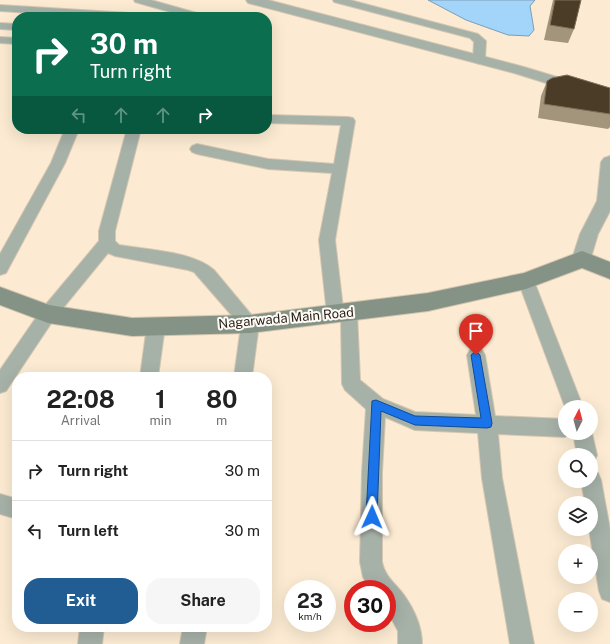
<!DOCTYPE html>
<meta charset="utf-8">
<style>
:root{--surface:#fff;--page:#f6f6f6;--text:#222;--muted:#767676;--line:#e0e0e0;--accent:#215c93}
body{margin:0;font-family:"Public Sans",sans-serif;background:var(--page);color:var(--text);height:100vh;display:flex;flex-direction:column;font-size:15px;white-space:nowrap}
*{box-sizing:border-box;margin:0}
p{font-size:13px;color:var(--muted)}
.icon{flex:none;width:22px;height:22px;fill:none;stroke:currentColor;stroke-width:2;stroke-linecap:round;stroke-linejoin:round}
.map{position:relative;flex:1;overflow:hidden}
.details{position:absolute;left:12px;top:372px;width:260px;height:260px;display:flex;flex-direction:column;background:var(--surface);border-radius:16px;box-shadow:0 4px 16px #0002}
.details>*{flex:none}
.banner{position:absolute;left:12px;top:12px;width:260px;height:122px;border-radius:16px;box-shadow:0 4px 16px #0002;background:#0b6e4f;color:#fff;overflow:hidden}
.needle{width:26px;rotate:6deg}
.buttons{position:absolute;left:558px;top:400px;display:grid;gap:8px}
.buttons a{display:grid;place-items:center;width:40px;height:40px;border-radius:50%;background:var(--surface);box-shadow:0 4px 16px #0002;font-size:20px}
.speed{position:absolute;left:284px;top:580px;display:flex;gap:8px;font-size:20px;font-weight:700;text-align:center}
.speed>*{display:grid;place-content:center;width:52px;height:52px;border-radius:50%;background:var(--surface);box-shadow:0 4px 16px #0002;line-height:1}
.speed small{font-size:10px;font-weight:400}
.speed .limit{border:6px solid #d22;background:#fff;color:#111}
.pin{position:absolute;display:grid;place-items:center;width:34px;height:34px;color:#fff;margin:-41px -17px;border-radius:50% 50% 50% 0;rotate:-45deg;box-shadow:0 0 4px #0007}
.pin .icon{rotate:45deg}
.me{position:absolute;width:44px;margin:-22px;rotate:1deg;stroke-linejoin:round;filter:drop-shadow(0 0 3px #0008)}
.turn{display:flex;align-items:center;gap:14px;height:84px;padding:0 12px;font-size:18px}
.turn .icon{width:52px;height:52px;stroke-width:2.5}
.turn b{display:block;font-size:28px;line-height:34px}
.lanes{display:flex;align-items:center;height:38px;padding:0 12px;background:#0003;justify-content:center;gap:20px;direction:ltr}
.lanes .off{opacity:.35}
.eta{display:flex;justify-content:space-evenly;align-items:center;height:68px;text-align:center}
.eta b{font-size:24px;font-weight:700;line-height:28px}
.button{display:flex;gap:8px;margin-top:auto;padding:8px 12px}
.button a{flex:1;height:46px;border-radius:16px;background:var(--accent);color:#fff;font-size:16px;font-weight:700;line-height:46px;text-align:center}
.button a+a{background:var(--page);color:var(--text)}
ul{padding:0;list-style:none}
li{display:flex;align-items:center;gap:12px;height:60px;padding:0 12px;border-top:1px solid var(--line)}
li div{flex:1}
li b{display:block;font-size:15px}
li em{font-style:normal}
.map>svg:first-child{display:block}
</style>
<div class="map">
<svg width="610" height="644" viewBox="0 0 610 644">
<rect width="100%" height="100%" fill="#fcebd2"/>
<path fill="#a3d4f9" stroke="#7d9eb5" d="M 428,0 L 535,0 L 530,6 L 534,30 L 529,36 L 508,35 L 466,20 Z"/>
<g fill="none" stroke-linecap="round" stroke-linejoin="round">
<defs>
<path id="minor" d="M 134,0 L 151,0 L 204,15 L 205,17 L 188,17 L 135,2 Z
M 333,0 L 350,0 L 478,34 L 486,41 L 485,60 L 479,64 L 473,60 L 474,42 L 470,38 L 334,2 Z
M 0,5 L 130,13 L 135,16 L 93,17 L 0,11 Z
M 0,23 L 17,24 L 17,30 L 0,29 Z
M 0,37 L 17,38 L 17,44 L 0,43 Z
M 267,115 L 348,117 L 353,118 L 355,121 L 335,240 L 343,308 L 349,305 L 355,307 L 357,312 L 360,380 L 383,399 L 415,412 L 476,415 L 467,355 L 470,350 L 476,347 L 482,350 L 485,355 L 495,416 L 565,419 L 565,433 L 572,433 L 565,437 L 498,434 L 502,478 L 534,644 L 510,644 L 482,478 L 478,433 L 415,430 L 385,417 L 382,472 L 382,562 C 385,577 395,583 404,595 C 414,609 422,627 422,644 L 398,644 L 398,631 L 387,610 L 387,589 L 370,589 L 363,577 L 360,562 L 362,472 L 366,409 L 345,390 L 342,384 L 341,319 L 335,321 L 329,319 L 327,314 L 319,240 L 332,173 L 268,169 L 197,154 L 192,152 L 190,149 L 192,146 L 197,144 L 268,159 L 334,164 L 341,125 L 267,123 Z
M 65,129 L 79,129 L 65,163 L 6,273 L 0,275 L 0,254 L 51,163 Z
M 127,129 L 141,129 L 115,231 L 115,241 L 119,245 C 148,250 192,251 214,270 L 259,324 L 252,377 L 234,377 L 241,326 L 194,272 L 188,270 L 115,256 L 108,253 L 54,319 L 6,391 L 0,393 L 0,370 L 42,309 L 99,241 L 99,231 Z
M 526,275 L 532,276 L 534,281 L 583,407 L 565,407 L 518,281 L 520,276 Z
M 156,319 L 162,321 L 165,326 L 158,377 L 140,377 L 147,326 L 150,321 Z
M 591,429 L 597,455 L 594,462 L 591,463 L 591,455 L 577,455 L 573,433 L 591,433 Z
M 591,470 L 598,473 L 601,480 L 610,529 L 610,602 L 602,599 L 599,591 L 589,529 L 591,529 L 591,503 L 585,503 L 581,481 L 591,481 Z
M 0,494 L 17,499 L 17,519 L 0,514 Z
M 80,627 L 104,627 L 102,644 L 78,644 Z
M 183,627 L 207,627 L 204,644 L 180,644 Z"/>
<path id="tertiary" d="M 246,0 L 268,0 L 524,67 L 610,93 L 610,103 L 514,73 L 248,3 Z
M 610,156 L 610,211 L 598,234 L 589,264 L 582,267 L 575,264 L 572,259 L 580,234 L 597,201 L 601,162 L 604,158 Z"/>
<path id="secondary" d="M 582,251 L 610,262 L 610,279 L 582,268 L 526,289 L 428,311 L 250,333 L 132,336 L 48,323 L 0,305 L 0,287 L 49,305 L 132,318 L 250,315 L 428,293 L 524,273 Z"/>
</defs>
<use href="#minor" stroke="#d5c6b0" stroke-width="2"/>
<use href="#tertiary" stroke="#d5c6b0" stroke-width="2"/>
<use href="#secondary" stroke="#d5c6b0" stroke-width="2"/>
<use href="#minor" fill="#a6b1a8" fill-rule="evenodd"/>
<use href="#tertiary" fill="#a6b1a8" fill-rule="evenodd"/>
<use href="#secondary" fill="#849386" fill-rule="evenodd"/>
</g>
<path fill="#a3947c" d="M 553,0 L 581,0 L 574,29 L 568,43 L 544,40 Z
M 547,81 L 610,88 L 610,127 L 608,129 L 538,118 L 541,96 Z"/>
<path fill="#4a3c27" stroke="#7f705a" d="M 555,0 L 581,0 L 574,29 L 550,25 Z
M 567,75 L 610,88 L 610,114 L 544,104 L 547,81 L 552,78 Z"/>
<path fill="#1a73e8" stroke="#114b97" d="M 476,351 L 480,355 L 492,423 L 491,427 L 487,428 L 415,425 L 381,411 L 377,517 L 376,521 L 372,522 L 368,521 L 366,517 L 372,401 L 376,400 L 415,416 L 481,418 L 471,355 Z"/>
<g text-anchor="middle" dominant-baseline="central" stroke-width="4" stroke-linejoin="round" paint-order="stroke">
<g font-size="13" fill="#251f16" stroke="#fefaf5">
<text transform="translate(286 318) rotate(-5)">Nagarwada Main Road</text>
</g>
</g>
</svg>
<div class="buttons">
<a><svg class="needle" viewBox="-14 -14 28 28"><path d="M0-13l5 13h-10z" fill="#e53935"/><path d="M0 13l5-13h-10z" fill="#767676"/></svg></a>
<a><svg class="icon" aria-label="search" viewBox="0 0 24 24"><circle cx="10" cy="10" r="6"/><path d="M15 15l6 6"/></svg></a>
<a><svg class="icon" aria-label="layers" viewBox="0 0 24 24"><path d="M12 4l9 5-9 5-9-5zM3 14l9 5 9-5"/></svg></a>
<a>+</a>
<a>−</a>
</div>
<div class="speed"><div>23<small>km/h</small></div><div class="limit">30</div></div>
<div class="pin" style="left:476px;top:355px;background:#d93025"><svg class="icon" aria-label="arrive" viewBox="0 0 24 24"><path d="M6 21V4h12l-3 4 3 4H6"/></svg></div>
<svg class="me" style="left:372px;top:517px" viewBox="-20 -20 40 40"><path d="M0-17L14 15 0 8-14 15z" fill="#1a73e8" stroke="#fff" stroke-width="4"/></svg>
<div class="banner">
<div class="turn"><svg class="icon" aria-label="right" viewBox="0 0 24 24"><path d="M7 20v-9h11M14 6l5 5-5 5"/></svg><div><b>30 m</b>Turn right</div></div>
<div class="lanes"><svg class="icon off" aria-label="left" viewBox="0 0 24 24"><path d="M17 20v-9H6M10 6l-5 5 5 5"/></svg><svg class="icon off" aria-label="ahead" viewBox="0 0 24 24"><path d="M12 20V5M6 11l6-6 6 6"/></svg><svg class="icon off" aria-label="ahead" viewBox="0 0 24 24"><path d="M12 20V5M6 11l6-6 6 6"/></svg><svg class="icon" aria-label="right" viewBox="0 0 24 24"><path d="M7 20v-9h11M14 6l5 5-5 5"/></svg></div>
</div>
<section class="details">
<div class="eta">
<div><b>22:08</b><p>Arrival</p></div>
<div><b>1</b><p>min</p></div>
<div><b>80</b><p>m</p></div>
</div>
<ul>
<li><svg class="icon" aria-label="right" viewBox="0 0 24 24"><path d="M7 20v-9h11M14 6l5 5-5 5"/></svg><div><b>Turn right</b></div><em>30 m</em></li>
<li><svg class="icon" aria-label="left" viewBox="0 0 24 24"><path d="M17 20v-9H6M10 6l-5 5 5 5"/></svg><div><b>Turn left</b></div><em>30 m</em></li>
</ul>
<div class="button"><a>Exit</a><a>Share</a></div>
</section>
</div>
